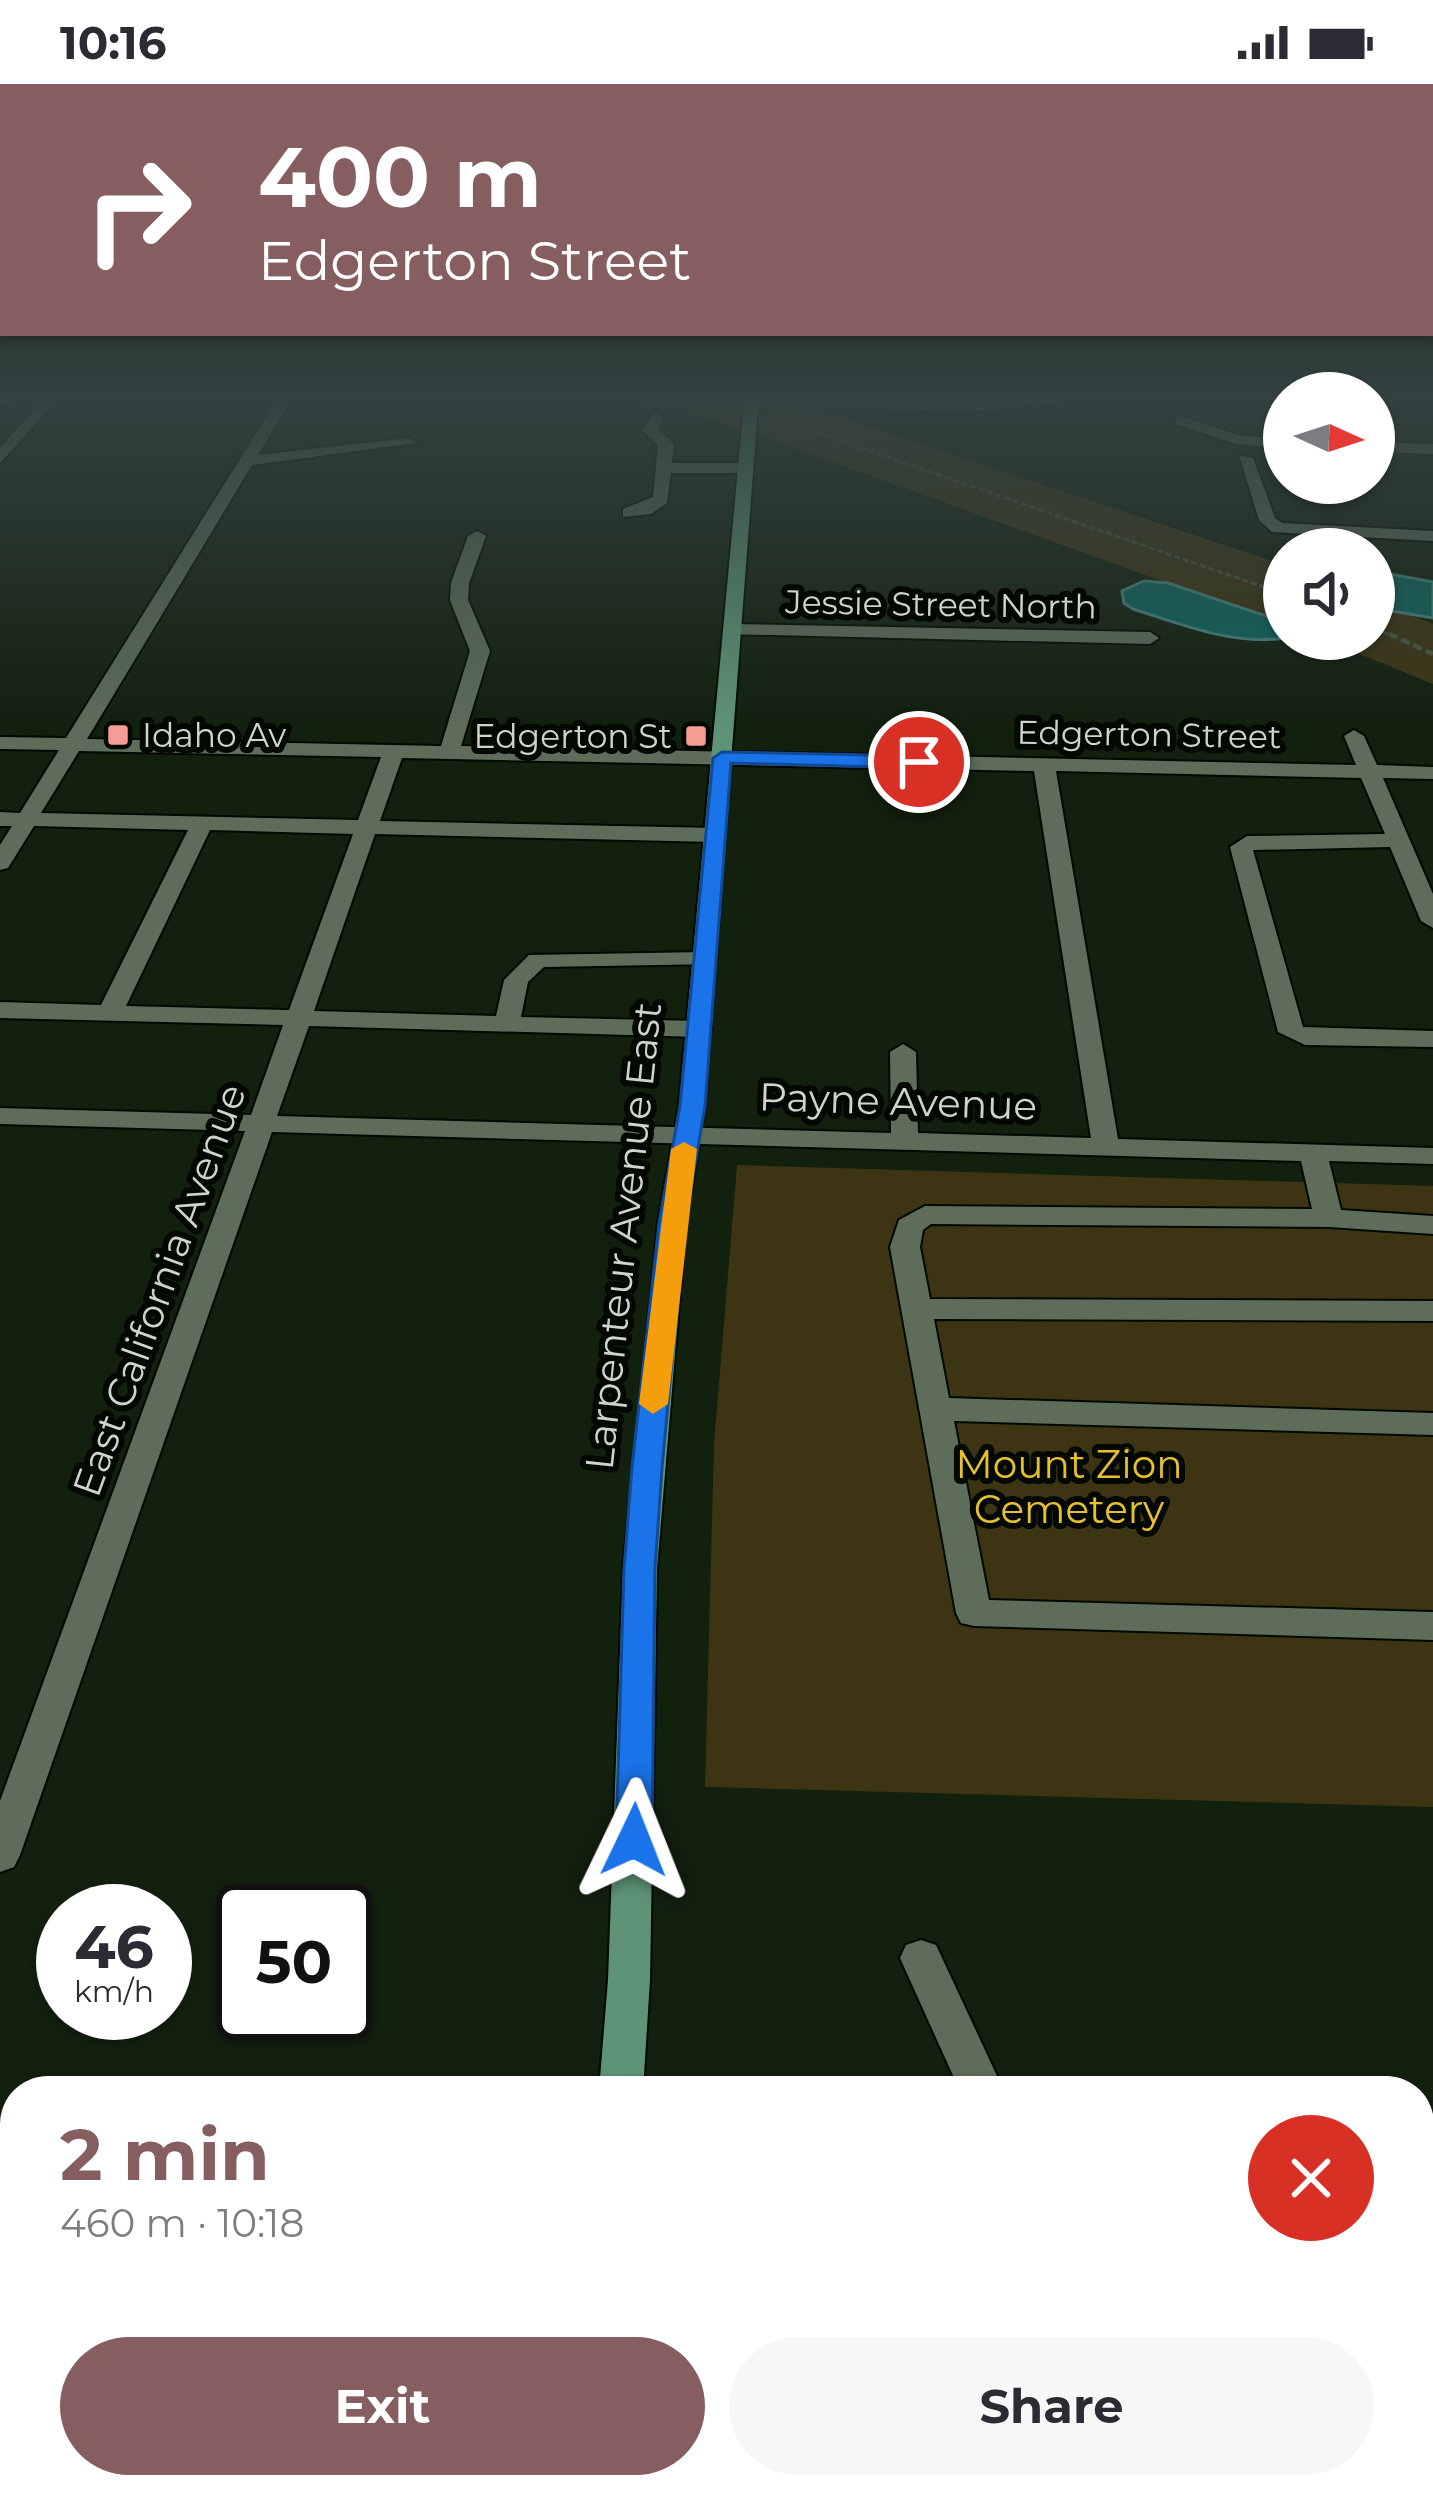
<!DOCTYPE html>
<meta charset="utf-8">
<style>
:root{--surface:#fff;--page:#f7f7f7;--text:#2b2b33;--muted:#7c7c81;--accent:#865e5f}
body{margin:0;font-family:Montserrat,sans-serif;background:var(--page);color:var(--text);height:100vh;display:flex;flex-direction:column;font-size:45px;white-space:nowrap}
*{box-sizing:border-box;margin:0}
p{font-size:39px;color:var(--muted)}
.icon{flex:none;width:66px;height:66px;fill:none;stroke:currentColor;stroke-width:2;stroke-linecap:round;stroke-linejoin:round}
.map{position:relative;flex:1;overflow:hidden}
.details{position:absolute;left:0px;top:1992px;width:1434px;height:423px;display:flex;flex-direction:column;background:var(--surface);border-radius:48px 48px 0 0;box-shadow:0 3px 9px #0004}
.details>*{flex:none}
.hud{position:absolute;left:0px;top:0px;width:1434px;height:252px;box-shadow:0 3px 9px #0004;background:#865e5f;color:#fff;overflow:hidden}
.needle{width:78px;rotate:93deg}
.fabs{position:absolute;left:1263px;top:288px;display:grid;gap:24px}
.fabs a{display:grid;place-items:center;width:132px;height:132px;border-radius:50%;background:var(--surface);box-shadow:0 3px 9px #0004;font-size:60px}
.speed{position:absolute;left:36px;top:1800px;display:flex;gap:24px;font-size:60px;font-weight:700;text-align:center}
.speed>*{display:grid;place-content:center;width:156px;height:156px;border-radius:50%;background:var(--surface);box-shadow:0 3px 9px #0004;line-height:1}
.speed small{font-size:30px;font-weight:400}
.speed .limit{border:6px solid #111;border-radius:18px;background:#fff;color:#111}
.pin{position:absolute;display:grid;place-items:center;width:102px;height:102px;color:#fff;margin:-51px;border:6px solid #fff;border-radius:50%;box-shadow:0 3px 12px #0007}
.me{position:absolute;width:132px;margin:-66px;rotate:2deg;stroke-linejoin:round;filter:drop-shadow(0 0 9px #0008)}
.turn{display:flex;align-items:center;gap:42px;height:252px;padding:0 60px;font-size:54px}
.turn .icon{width:156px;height:156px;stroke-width:2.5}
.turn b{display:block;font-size:84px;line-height:102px}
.round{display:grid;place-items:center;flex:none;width:126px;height:126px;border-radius:63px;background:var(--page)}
.overview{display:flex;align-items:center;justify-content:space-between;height:204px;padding:0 60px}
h1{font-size:72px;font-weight:700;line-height:90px;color:var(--accent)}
.action{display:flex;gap:24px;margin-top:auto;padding:24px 60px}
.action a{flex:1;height:138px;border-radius:72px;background:var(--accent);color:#fff;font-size:48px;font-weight:700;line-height:138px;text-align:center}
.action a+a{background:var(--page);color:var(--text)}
.status{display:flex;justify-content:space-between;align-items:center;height:84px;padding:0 60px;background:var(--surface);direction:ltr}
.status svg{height:33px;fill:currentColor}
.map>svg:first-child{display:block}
</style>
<div class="status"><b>10:16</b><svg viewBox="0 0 49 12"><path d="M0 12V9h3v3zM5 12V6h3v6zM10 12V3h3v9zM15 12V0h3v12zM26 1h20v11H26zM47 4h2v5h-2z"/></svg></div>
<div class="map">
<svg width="1433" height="2413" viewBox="0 0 1433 2413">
<rect width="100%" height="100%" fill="#12200e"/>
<path fill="#3d3413" d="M 614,309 L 742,309 L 744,340 L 751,319 L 820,326 L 1284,481 L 1284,541 L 744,346 Z
M 1374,516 L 1433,540 L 1433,600 L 1323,555 L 1374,555 Z
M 737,1081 L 1433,1102 L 1433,1723 L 705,1703 L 714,1360 Z"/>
<path fill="#0e645c" stroke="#47867d" stroke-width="3" d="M 1374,487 L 1433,498 L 1433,534 L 1374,524 Z
M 1144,497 L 1168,499 L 1284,538 L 1284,554 C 1234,562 1181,540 1133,525 L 1124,519 L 1122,507 Z"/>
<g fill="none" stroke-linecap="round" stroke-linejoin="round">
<defs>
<path id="minor" d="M 19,309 L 44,309 L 0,322 L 0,314 Z
M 49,309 L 64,309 L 0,379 L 0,364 Z
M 281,309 L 295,309 L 258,371 L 408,354 L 416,359 L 252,381 L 87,655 L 441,662 L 470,567 L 450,516 L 451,499 L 468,452 L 477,447 L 486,452 L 469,499 L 468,516 L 490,567 L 461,662 L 1356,681 L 1344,652 L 1354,646 L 1364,652 L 1377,681 L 1433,683 L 1433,695 L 1383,694 L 1433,810 L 1433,844 L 1421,837 L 1390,763 L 1253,766 L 1303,943 L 1433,947 L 1433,963 L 1305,961 L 1278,948 L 1230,763 L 1247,752 L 1385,750 L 1361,694 L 1056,687 L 1118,1055 L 1433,1064 L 1433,1080 L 1329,1077 L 1341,1126 L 1433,1132 L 1433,1150 L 1329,1143 L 931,1140 L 923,1146 L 920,1163 L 930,1215 L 1433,1217 L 1433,1237 L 934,1235 L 949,1314 L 1433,1329 L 1433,1351 L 954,1337 L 989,1516 L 1433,1528 L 1433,1556 L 974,1542 L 961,1539 L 956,1529 L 890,1163 L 899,1136 L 925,1122 L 1312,1125 L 1301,1077 L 272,1048 L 20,1771 L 14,1783 L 0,1788 L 0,1717 L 245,1047 L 0,1040 L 0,1024 L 251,1031 L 283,941 L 0,934 L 0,918 L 101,921 L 188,746 L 34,742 L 8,784 L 0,786 L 0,761 L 12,742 L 0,742 L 0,728 L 20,729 L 59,666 L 0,665 L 0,653 L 66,654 ZM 79,667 L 381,673 L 358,736 L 41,729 ZM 402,674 L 1034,687 L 1091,1054 L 918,1049 L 916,968 L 903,960 L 890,968 L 891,1049 L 277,1032 L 309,942 L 699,953 L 712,945 L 699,937 L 521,933 L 528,898 L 544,883 L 714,880 L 717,875 L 705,868 L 529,871 L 504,896 L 496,932 L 314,927 L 375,750 L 715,758 L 726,751 L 715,744 L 380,737 ZM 210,746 L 353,750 L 289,926 L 126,922 Z
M 1081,309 L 1137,309 L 983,327 L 751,323 L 744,319 L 751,315 L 983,317 Z
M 655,328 L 663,333 L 658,345 L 674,360 L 672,379 L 744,379 L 752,384 L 744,389 L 671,389 L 667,419 L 651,430 L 623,433 L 623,425 L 653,413 L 658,361 L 642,346 Z
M 1181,332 L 1238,351 L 1284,355 L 1284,365 L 1236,360 L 1176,340 L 1176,334 Z
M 1374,358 L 1433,360 L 1433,370 L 1374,368 Z
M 1239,371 L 1253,374 L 1275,434 L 1282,439 L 1433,447 L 1433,457 L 1272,448 L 1259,436 Z
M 732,540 L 1150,548 L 1159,554 L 1150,560 L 725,550 L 723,546 Z
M 921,1856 L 936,1861 L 1004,2007 L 960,2007 L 900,1874 L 906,1861 Z
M 1433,2096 L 1433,2147 L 1419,2152 L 1419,2102 Z
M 1135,2400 L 1190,2400 L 1185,2413 L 1130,2413 Z
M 1241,2400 L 1297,2400 L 1302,2413 L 1246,2413 Z"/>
<path id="major" d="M 745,309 L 759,309 L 705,1021 L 686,1139 L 657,1485 L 650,1896 L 643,2007 L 599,2007 L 608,1896 L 623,1485 L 658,1139 L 679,1021 Z
M 564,2400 L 614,2400 L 613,2413 L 563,2413 Z"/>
</defs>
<use href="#minor" stroke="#010900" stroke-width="4"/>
<use href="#major" stroke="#010900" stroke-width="4"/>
<path stroke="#4b5747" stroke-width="3" stroke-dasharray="6 3" stroke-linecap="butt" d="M 800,343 L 1284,510
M 1374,544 L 1395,553"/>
<path stroke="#4b5747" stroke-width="4.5" stroke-dasharray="9 4.5" stroke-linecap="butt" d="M 1389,550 L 1433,570"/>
<use href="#minor" fill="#5d6d59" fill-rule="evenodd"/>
<use href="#major" fill="#5e9475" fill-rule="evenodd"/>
</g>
<linearGradient id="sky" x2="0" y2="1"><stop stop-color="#0a1208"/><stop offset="0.48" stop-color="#334241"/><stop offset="1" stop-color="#334241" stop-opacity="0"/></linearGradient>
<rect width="1433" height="647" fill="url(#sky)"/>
<path fill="#1a73e8" stroke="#114b97" stroke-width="3" d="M 722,668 L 919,672 L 928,678 L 919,684 L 731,679 L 705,1022 L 685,1139 L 662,1384 L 655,1485 L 652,1756 L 647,1767 L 634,1772 L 622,1767 L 616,1756 L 624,1485 L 632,1384 L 659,1139 L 680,1022 L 713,674 Z"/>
<path fill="#f59e0b" d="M 684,1058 L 697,1065 L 668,1320 L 653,1330 L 639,1320 L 671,1065 Z"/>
<g fill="#f59c95" stroke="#040803" stroke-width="4.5">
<rect x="106" y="639" width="24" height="24" rx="6"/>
<rect x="684" y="640" width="24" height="24" rx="6"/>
</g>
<g text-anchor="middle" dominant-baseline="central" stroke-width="12" stroke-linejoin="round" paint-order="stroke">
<g font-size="33" fill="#cdd6ca" stroke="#040803">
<text transform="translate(941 520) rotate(1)">Jessie Street North</text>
<text transform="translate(1149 650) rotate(1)">Edgerton Street</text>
</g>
<g font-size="33" fill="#cdd6ca" stroke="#040803" text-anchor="start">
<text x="142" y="651">Idaho Av</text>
<text x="672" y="652" text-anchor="end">Edgerton St</text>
</g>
<g font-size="39" fill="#cdd6ca" stroke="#040803">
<text transform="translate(898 1017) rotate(2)">Payne Avenue</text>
<text transform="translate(623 1152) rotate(-84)">Larpenteur Avenue East</text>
<text transform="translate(159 1206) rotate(-70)">East California Avenue</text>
</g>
<g font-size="39" fill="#e7c12c" stroke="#040803">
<text x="1069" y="1380">Mount Zion<tspan x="1069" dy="45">Cemetery</tspan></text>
</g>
</g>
</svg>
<div class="fabs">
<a><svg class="needle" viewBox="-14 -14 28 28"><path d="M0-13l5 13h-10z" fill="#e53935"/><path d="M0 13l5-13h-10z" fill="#7c7c81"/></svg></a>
<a><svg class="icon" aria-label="sound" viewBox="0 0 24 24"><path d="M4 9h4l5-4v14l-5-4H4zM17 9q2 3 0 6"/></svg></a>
</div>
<div class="speed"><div>46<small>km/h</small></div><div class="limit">50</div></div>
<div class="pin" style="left:919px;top:678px;background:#d93025"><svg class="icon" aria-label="arrive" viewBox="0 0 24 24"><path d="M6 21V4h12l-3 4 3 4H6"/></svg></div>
<svg class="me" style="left:634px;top:1756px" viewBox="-20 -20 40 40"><path d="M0-17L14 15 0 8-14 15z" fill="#1a73e8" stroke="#fff" stroke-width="4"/></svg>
<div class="hud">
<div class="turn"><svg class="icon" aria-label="right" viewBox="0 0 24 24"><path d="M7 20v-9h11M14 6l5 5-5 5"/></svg><div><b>400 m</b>Edgerton Street</div></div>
</div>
<section class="details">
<div class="overview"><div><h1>2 min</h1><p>460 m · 10:18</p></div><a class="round" style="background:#d93025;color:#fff"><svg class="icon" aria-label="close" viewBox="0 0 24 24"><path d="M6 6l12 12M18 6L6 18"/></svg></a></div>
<div class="action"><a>Exit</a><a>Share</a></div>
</section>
</div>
